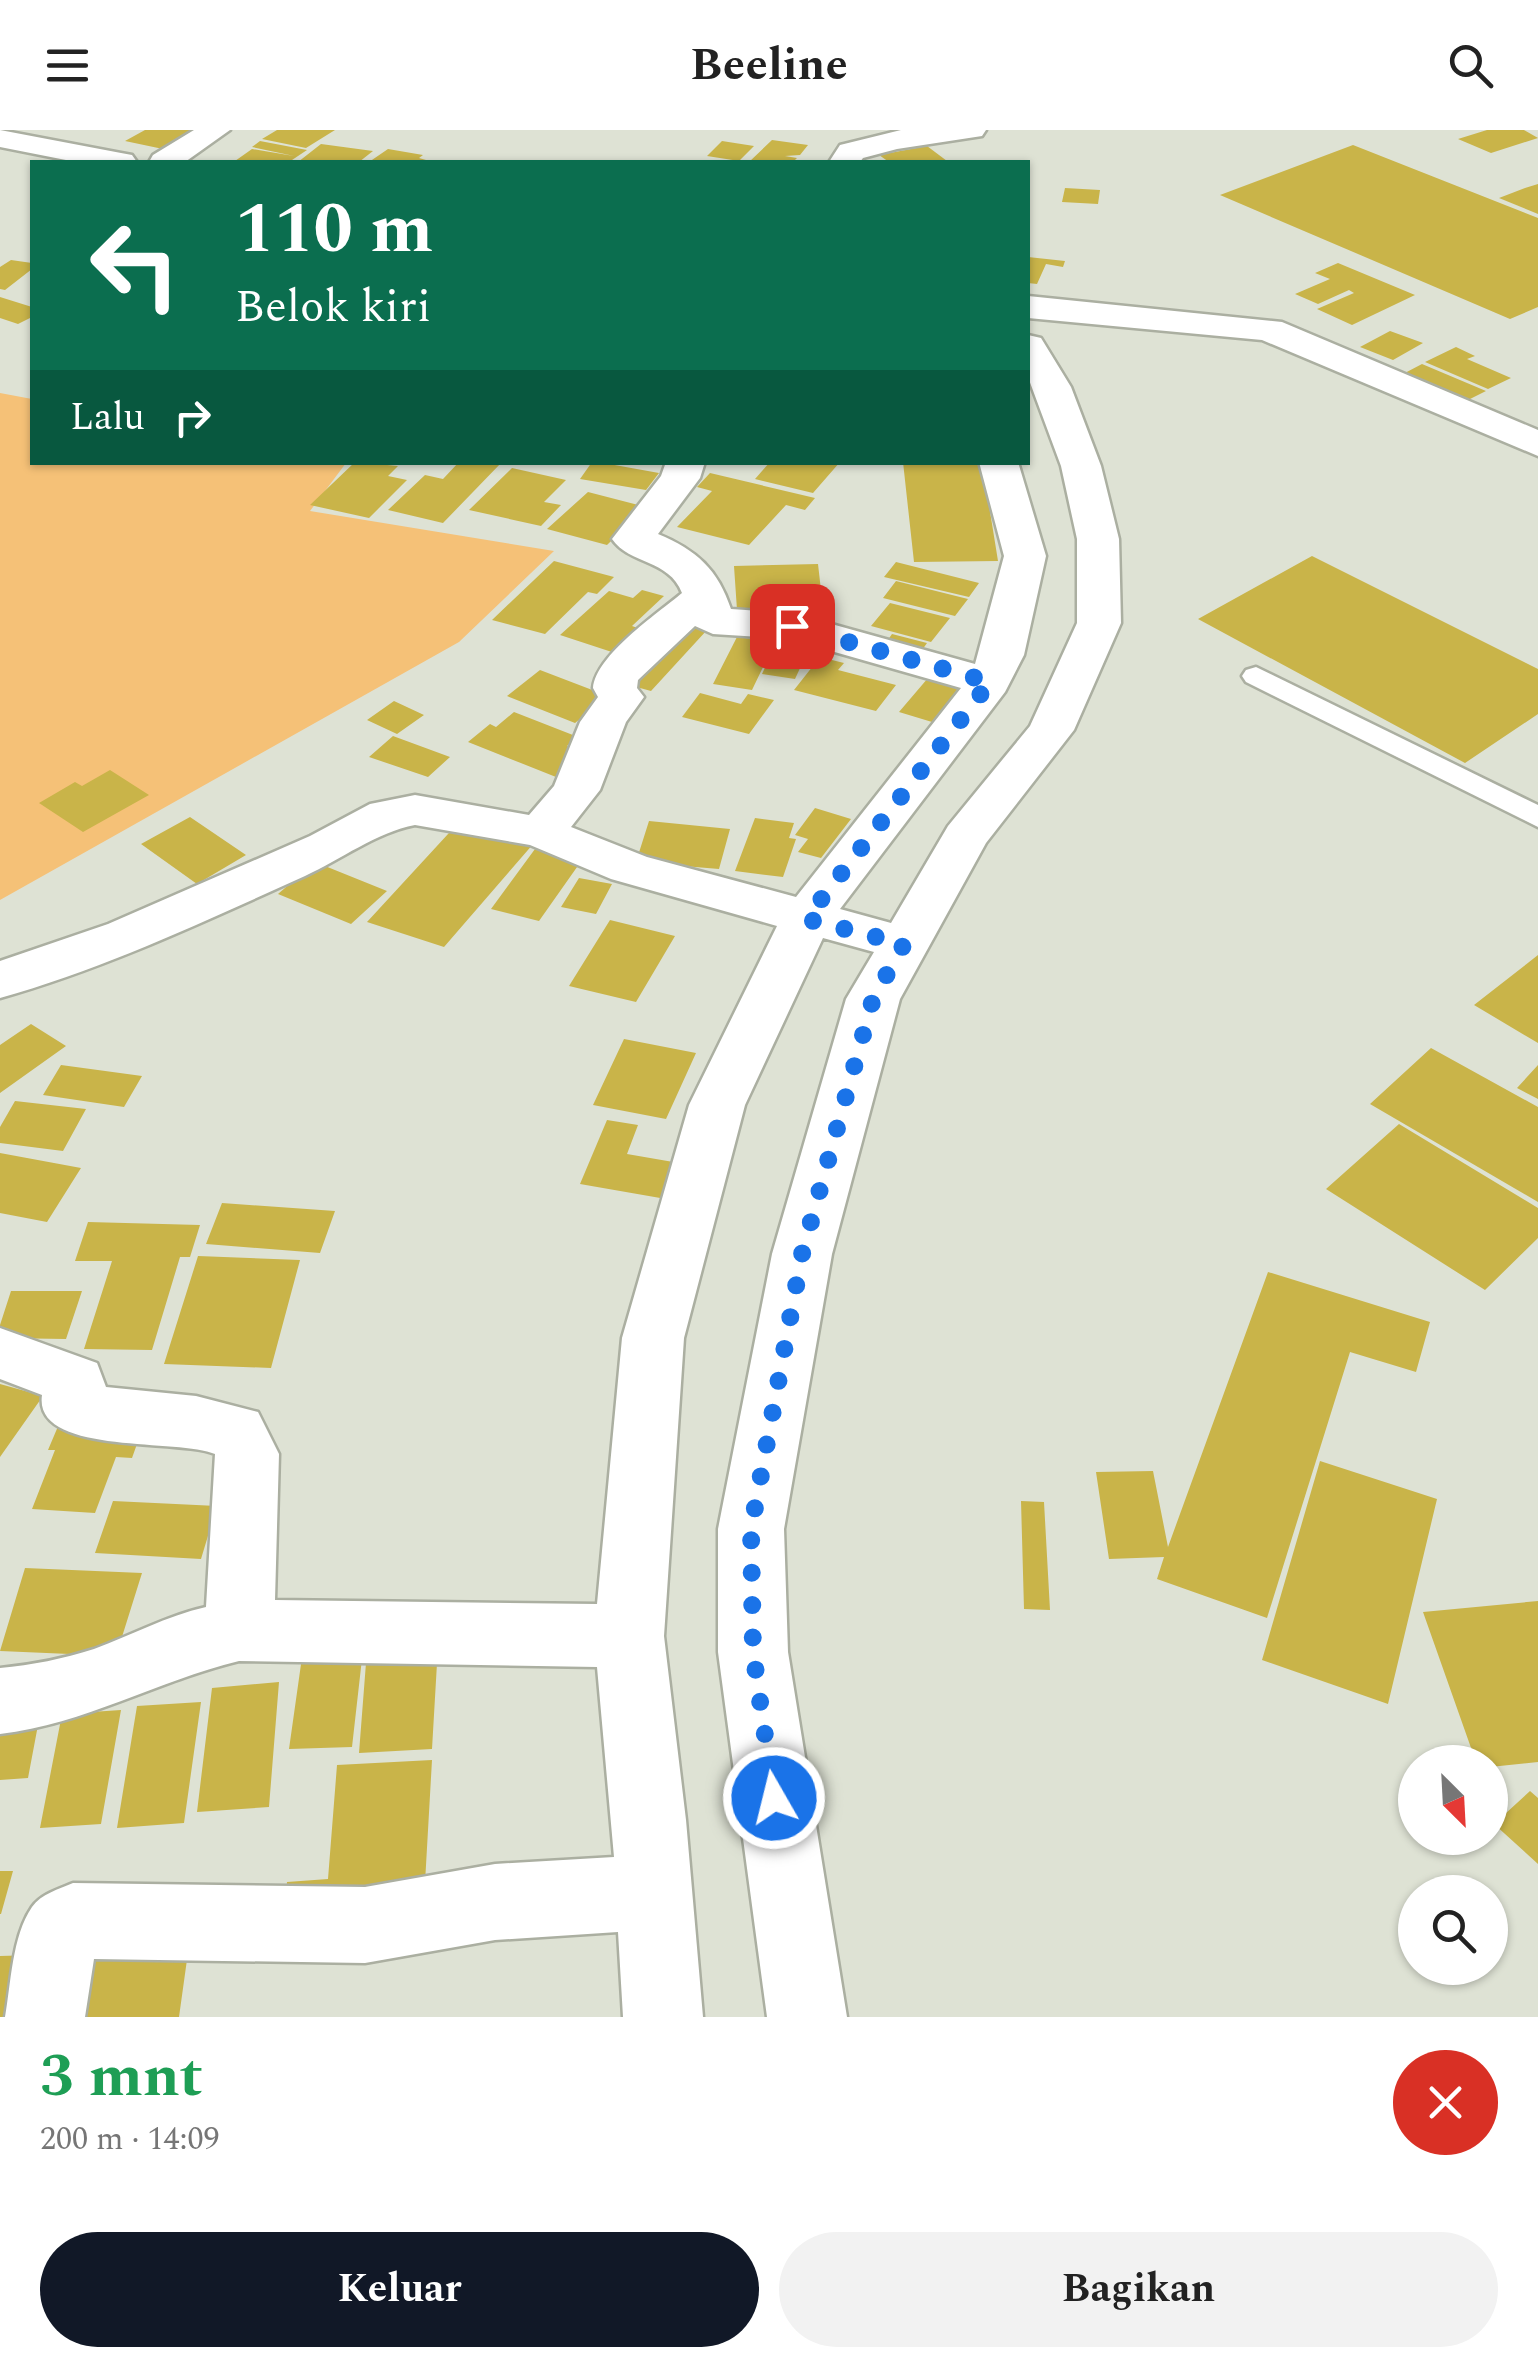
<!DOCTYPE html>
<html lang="id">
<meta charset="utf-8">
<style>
:root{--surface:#fff;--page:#f2f2f2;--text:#222;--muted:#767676;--accent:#111827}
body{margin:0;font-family:Spectral,serif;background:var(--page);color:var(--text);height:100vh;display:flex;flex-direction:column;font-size:38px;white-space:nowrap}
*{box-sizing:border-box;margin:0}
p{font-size:32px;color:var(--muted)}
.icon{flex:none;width:55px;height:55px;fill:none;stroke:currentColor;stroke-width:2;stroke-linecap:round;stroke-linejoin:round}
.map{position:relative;height:1887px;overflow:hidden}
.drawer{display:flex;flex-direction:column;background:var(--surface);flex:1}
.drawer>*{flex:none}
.top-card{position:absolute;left:30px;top:30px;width:1000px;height:305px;border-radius:0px;box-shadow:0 2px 8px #0004;background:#0b6e4f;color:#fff;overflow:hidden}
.needle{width:65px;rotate:156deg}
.buttons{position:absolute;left:1398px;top:1615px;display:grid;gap:20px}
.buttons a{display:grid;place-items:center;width:110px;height:110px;border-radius:50%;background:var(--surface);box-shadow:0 2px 8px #0004;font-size:50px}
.pin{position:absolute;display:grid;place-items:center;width:85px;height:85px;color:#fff;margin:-42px;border-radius:20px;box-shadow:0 5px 15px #0006}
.me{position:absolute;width:110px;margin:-55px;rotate:352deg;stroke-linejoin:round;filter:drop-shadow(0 0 8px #0008)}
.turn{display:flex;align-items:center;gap:35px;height:210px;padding:0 40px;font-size:45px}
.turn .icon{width:130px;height:130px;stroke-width:2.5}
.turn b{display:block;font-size:70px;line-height:85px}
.then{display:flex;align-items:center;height:95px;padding:0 40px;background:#0003;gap:20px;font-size:38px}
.round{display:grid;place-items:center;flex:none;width:105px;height:105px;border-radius:52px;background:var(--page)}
.overview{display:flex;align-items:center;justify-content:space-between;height:170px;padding:0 40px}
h1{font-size:60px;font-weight:700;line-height:75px;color:#1e9e55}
.primary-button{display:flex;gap:20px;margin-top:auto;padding:20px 40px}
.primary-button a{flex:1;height:115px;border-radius:60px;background:var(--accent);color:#fff;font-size:40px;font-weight:700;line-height:115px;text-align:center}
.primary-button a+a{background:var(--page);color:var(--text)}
header{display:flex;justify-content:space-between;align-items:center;height:130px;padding:0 40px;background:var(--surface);font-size:45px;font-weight:700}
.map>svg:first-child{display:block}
</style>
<header><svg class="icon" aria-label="menu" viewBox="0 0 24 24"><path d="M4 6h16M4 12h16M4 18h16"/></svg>Beeline<svg class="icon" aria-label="search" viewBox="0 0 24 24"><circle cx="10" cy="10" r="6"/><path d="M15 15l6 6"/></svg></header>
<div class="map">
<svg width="1538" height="1887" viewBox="0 0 1538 1887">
<rect width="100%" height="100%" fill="#dee2d4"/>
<path fill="#f5c177" d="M 0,263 L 32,269 L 32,332 L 346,333 L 310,381 L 554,421 L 459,512 L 0,770 Z"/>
<path fill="#c9b449" d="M 145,0 L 195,0 L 163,19 L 125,11 Z
M 277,0 L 335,0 L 306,18 L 262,9 Z
M 1487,0 L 1524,0 L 1538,8 L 1491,23 L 1458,9 Z
M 772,10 L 808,15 L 800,25 L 785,26 L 797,28 L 793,32 L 749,32 Z
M 260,11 L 307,20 L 289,32 L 235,31 L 252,19 L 294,26 L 252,17 Z
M 722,11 L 754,16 L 739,31 L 707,26 Z
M 321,14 L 373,21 L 359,32 L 298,32 Z
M 1353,15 L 1538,88 L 1538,177 L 1510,189 L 1220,65 Z
M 927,16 L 947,31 L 889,32 L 879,25 Z
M 388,19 L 423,25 L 419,28 L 433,32 L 369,32 Z
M 1538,54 L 1538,84 L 1499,68 L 1525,58 Z
M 1065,58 L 1100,60 L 1098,74 L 1062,72 Z
M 1028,127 L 1065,131 L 1063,137 L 1046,134 L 1037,154 L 1028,153 Z
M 11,130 L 32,133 L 32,139 L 5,160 L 0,159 L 0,137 Z
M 1338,133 L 1415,165 L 1352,195 L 1317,179 L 1354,163 L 1349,160 L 1318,174 L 1295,164 L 1330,149 L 1315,143 Z
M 0,167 L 32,177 L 32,187 L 18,194 L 0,188 Z
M 1390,201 L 1423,213 L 1393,230 L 1360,217 Z
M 1456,217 L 1475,226 L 1467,229 L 1511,248 L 1488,259 L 1425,232 Z
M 1422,234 L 1486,261 L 1464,272 L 1401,245 Z
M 355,332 L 398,336 L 388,346 L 407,350 L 369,388 L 310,375 Z
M 459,332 L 502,332 L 443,393 L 388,380 L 425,345 L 443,349 Z
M 592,332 L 598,332 L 659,343 L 646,360 L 580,349 Z
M 770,332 L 840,332 L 813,363 L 755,349 Z
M 903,332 L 982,332 L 998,431 L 914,432 Z
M 512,338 L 566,350 L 544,372 L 561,375 L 541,396 L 469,380 Z
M 710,343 L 815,368 L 805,380 L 786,375 L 749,415 L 677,397 L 712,361 L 697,357 Z
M 588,362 L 646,377 L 607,415 L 547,399 Z
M 1312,426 L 1538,539 L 1538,584 L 1465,633 L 1198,489 Z
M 554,431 L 614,447 L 597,464 L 588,462 L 545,504 L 492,490 Z
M 896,432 L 979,453 L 969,467 L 884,447 Z
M 818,434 L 823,478 L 737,480 L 734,436 Z
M 896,451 L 968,469 L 955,486 L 883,468 Z
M 642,460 L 664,466 L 632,496 L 649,502 L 624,526 L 560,505 L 609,461 L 633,468 Z
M 890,473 L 950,488 L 931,512 L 871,496 Z
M 676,491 L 707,500 L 651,561 L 618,552 Z
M 781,503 L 814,508 L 795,549 L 762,544 Z
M 892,504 L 927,513 L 920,523 L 885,514 Z
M 737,507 L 775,512 L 752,560 L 713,554 Z
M 820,527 L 844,533 L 838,540 L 896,555 L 876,581 L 794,560 Z
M 540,540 L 608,566 L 575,593 L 507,566 Z
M 928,548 L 961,558 L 932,592 L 899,582 Z
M 700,563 L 741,574 L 748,564 L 774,570 L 749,604 L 682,587 Z
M 394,571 L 424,585 L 397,604 L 367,590 Z
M 514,582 L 578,607 L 567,616 L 585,622 L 556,647 L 468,612 L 490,594 L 496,597 Z
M 393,606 L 450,627 L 428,647 L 369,627 Z
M 110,640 L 149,665 L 83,702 L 39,673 L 75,652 L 82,656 Z
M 815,678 L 851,689 L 821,728 L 798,722 L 808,709 L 795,705 Z
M 190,687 L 246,725 L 197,754 L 141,714 Z
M 755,688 L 794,693 L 789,708 L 796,709 L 783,747 L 735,741 Z
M 460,691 L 534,713 L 444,817 L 367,792 Z
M 649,691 L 730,699 L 719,739 L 636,732 Z
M 535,719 L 582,730 L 539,791 L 491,779 Z
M 315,732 L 387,761 L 351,794 L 278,764 Z
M 579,748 L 612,754 L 596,784 L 561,777 Z
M 610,790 L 675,806 L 636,872 L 569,856 Z
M 1538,825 L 1538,913 L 1474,875 Z
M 31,894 L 66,916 L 0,963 L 0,915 Z
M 624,909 L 696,923 L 666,989 L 593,975 Z
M 1431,918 L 1538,977 L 1538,1072 L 1370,974 Z
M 61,935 L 142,946 L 124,977 L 43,965 Z
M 1538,935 L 1538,969 L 1517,958 Z
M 15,971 L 86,979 L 63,1021 L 0,1013 L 0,997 Z
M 607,990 L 638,995 L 627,1024 L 679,1033 L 666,1069 L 580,1054 Z
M 1399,994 L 1538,1078 L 1538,1108 L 1485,1160 L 1326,1059 Z
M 0,1023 L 81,1038 L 47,1092 L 0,1083 Z
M 222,1073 L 335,1081 L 320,1123 L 206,1114 Z
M 88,1092 L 200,1095 L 190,1127 L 180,1127 L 152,1220 L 84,1219 L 112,1131 L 75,1131 Z
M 198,1126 L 300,1130 L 271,1238 L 164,1234 Z
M 1268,1142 L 1430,1192 L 1416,1242 L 1350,1222 L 1267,1488 L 1157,1449 L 1164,1427 L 1109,1429 L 1096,1342 L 1153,1341 L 1168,1417 Z
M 11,1161 L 82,1161 L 66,1209 L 0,1208 L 0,1195 Z
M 0,1254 L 43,1266 L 0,1327 Z
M 59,1294 L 142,1300 L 132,1328 L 116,1327 L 95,1383 L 32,1379 L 55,1320 L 48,1320 Z
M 1320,1331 L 1437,1369 L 1388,1574 L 1262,1530 Z
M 113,1371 L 217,1376 L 201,1429 L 95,1423 Z
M 1021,1371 L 1044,1372 L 1050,1480 L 1024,1479 Z
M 25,1438 L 142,1443 L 116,1526 L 0,1521 Z
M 1538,1471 L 1538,1632 L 1490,1637 L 1490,1632 L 1476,1632 L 1423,1482 Z
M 364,1511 L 352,1617 L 289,1619 L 304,1513 Z
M 438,1516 L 432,1619 L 359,1623 L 367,1520 Z
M 279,1552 L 269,1677 L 197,1682 L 212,1558 Z
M 201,1572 L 184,1693 L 117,1698 L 137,1576 Z
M 121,1580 L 101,1694 L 40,1698 L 62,1584 Z
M 38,1595 L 28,1648 L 0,1650 L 0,1596 Z
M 432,1630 L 425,1753 L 284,1785 L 287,1752 L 328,1749 L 337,1635 Z
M 1530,1661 L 1538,1668 L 1538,1734 L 1494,1694 Z
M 0,1741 L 13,1741 L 1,1784 L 0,1784 Z
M 190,1808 L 179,1887 L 54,1887 L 65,1817 Z
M 35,1825 L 21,1887 L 0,1887 L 0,1826 Z"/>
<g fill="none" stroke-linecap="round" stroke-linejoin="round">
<defs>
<path id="lane" d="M 1256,537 L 1538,675 L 1538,697 L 1246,552 L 1242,546 L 1246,540 Z"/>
<path id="street" d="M 0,0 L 121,23 L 132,25 L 137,32 L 76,32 L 0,17 Z
M 194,0 L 230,0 L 185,32 L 149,32 L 153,25 Z
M 986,0 L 982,6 L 897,19 L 863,28 L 860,32 L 829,32 L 840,15 L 901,0 Z
M 1028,166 L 1282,192 L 1538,300 L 1538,326 L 1262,210 L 1028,188 Z
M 1028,205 L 1041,208 L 1071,257 L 1101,336 L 1119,409 L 1121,493 L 1074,600 L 986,713 L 900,869 L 832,1124 L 784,1399 L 788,1522 L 847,1887 L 767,1887 L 718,1522 L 718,1399 L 772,1124 L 846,869 L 874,822 L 823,808 L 745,975 L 684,1208 L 664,1506 L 686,1690 L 703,1887 L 623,1887 L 618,1802 L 495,1810 L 365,1833 L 94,1829 L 85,1887 L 5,1887 C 11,1854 12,1806 32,1777 C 41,1764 59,1759 73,1753 L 365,1757 L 495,1734 L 614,1727 L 597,1537 L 239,1531 C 157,1551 85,1594 0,1604 L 0,1538 C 32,1535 63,1529 94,1519 C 132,1505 166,1486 206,1477 L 215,1324 C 179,1308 33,1326 42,1265 L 0,1249 L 0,1198 L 97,1233 L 106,1257 L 196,1266 L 258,1282 L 279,1324 L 275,1470 L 597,1474 L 622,1208 L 689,975 L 777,796 L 611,749 L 530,715 L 415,695 C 377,702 340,730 305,746 C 205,791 106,838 0,868 L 0,831 L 108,794 L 310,706 L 370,674 L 415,665 L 529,685 L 554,656 L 580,592 L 598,567 L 593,558 C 596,525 657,484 682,463 C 669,429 630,435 612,409 L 661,346 L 666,332 L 705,332 L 700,348 L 658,404 C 697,420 718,440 731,479 L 792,483 L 975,534 L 1004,426 L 979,332 L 1018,332 L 1046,426 L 1024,525 L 1005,562 L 840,779 L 891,793 L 948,696 L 1030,596 L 1077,493 L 1077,409 L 1061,336 L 1028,247 ZM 695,496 L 713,504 L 789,509 L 961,558 L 796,767 L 647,727 L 571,697 L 600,660 L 626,592 L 644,567 L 637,558 L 638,550 Z"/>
</defs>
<use href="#lane" stroke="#abafa1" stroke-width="5"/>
<use href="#street" stroke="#abafa1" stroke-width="5"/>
<use href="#lane" fill="#fff" fill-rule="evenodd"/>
<use href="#street" fill="#fff" fill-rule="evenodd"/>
</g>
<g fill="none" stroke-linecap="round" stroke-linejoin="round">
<path stroke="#1a73e8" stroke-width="18" stroke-dasharray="0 32.4" d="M 774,1668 L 753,1522 L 751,1399 L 802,1124 L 873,869 L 904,814 L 806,789 L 990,552 L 792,496"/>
</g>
</svg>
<div class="buttons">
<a><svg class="needle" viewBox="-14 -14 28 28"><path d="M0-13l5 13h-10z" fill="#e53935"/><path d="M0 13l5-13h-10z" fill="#767676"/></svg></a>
<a><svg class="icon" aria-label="search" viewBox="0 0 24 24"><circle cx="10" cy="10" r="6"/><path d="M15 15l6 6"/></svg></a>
</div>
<div class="pin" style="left:792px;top:496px;background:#d93025"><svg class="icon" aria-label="arrive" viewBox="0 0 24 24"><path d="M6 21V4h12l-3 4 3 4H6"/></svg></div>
<svg class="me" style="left:774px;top:1668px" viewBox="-20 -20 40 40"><circle r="17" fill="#1a73e8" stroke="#fff" stroke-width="3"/><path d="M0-11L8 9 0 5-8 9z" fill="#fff"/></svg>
<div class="top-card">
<div class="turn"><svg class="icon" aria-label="left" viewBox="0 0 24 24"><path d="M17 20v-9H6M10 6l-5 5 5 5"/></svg><div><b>110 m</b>Belok kiri</div></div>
<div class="then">Lalu<svg class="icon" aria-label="right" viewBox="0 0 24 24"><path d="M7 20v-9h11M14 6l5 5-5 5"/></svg></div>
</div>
</div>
<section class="drawer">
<div class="overview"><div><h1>3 mnt</h1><p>200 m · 14:09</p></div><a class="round" style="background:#d93025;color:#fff"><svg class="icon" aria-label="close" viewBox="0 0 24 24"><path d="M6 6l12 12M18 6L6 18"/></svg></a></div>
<div class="primary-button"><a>Keluar</a><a>Bagikan</a></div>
</section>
